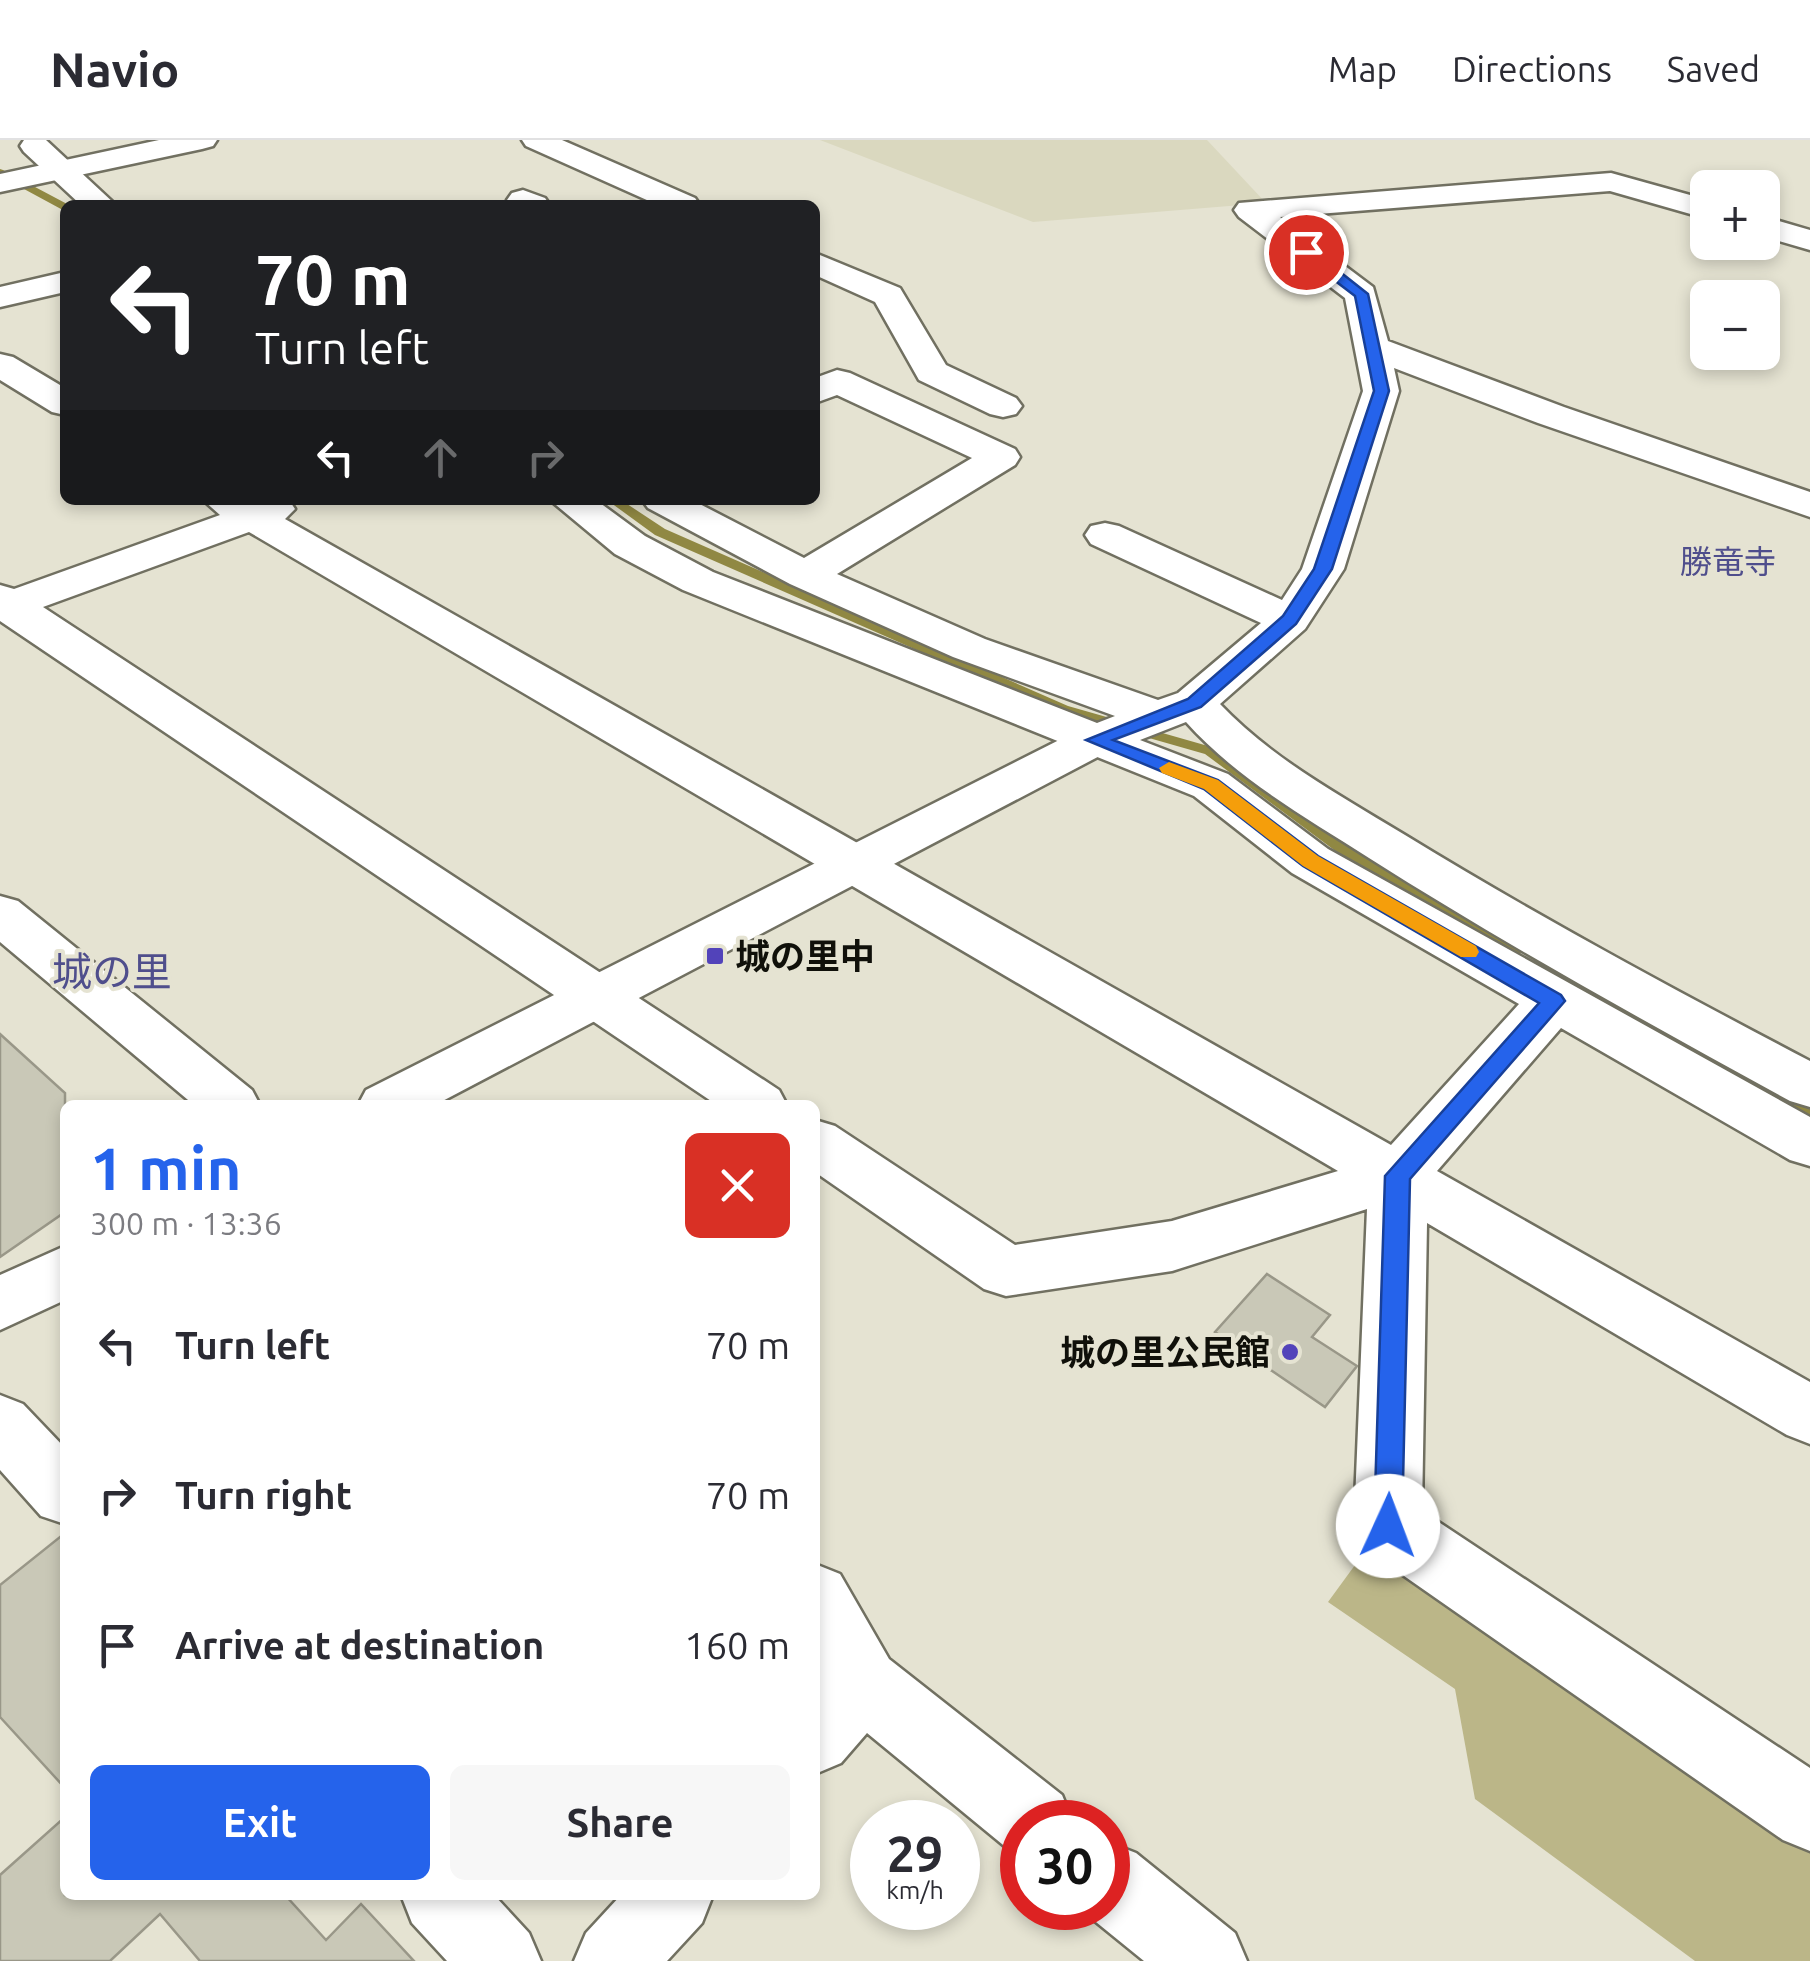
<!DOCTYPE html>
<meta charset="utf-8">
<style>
:root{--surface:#fff;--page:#f7f7f7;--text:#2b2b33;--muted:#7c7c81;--line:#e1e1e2;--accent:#2563eb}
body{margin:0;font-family:Ubuntu,"Noto Sans JP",sans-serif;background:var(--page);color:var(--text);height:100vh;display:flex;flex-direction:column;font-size:38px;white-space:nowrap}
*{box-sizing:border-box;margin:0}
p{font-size:32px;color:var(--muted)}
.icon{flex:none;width:55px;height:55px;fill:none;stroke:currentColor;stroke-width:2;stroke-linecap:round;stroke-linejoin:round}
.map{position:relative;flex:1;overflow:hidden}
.panel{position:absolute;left:60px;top:960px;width:760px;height:800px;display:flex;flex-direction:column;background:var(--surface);border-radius:15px;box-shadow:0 5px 15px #0003}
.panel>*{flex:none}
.top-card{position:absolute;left:60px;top:60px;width:760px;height:305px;border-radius:15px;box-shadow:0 5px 15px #0003;background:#202124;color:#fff;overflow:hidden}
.fabs{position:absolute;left:1690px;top:30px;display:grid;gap:20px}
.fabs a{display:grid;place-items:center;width:90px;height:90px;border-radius:15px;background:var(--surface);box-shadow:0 5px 15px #0003;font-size:50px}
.speed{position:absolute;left:850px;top:1660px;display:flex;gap:20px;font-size:50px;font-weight:700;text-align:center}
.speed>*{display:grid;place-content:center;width:130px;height:130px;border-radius:50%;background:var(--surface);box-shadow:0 5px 15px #0003;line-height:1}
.speed small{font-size:25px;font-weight:400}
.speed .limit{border:15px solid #d22;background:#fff;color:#111}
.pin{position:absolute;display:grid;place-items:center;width:85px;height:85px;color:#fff;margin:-42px;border:5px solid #fff;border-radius:50%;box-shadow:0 2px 10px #0007}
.me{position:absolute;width:110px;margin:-55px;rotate:2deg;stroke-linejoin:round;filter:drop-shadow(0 0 8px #0008)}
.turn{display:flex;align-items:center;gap:35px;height:210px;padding:0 30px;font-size:45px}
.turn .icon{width:130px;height:130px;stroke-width:2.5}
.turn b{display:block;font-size:70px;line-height:85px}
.lanes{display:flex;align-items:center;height:95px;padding:0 30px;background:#0003;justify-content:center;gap:50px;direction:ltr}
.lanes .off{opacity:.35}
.round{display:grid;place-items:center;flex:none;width:105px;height:105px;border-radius:15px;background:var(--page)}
.head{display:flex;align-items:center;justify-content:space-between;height:170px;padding:0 30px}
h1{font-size:60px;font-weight:600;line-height:75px;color:var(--accent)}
.primary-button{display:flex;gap:20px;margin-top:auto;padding:20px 30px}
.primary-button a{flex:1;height:115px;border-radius:15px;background:var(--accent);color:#fff;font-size:40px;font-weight:600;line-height:115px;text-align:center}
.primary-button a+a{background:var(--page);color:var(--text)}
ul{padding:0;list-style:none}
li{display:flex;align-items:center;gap:30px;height:150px;padding:0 30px}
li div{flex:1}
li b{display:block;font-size:38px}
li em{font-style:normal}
header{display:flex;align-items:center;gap:60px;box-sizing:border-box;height:140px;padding:0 50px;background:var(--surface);border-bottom:2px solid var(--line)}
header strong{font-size:48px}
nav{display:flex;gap:55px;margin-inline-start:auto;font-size:35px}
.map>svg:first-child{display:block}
</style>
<header>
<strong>Navio</strong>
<nav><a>Map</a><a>Directions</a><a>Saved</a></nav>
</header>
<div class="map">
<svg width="1810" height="1821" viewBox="0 0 1810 1821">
<rect width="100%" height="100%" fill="#e5e3d2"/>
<path fill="#dad8bf" d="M 820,0 L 1207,0 L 1266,63 L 1033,82 Z"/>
<path fill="#bbb688" d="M 1374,1399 L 1810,1698 L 1810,1821 L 1695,1821 L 1475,1659 L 1455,1549 L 1328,1462 Z"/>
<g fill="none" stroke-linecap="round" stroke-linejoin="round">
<path fill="#908843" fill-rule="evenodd" d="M 0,29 L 3,30 L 69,65 L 65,65 L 65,70 L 61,69 L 0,36 Z
M 607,360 L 621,360 L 665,389 L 1068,566 L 1215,608 L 1369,719 L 1519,809 L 1521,813 L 1513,819 L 1507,817 L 1357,727 L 1205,614 L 1058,572 L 655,395 Z
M 1707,913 L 1810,968 L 1810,983 L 1701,925 L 1698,920 L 1701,915 Z"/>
</g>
<path fill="#c9c8b7" stroke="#999788" stroke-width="2.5" d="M 0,894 L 65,953 L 65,1072 L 0,1117 Z
M 1267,1134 L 1330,1175 L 1312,1197 L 1357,1226 L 1325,1267 L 1215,1192 Z
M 65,1393 L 65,1648 L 0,1577 L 0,1445 Z
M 65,1677 L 65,1755 L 285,1755 L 326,1800 L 361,1764 L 414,1821 L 200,1821 L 160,1774 L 110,1821 L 0,1821 L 0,1735 Z"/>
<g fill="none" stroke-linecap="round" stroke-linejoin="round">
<defs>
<path id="street" d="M 24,0 L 46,0 L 116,65 L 81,65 L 24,12 L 20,6 Z
M 522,0 L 562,0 L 695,58 L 700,65 L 658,65 L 526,6 Z
M 1611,33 L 1708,60 L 1708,79 L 1610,51 L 1280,77 L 1373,147 L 1388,201 L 1564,267 L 1810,352 L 1810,377 L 1538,283 L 1394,228 L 1399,251 L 1344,429 L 1305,489 L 1220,564 C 1272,619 1341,656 1405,695 C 1537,776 1673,849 1810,921 L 1810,967 L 1790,961 C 1648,883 1506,805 1369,718 C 1305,677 1237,639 1186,582 L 1140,600 L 1228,634 L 1328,709 L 1810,977 L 1810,1026 L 1790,1020 L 1561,888 L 1437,1031 L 1810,1242 L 1810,1304 L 1787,1295 L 1427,1083 L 1422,1371 L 1810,1628 L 1810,1711 L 1783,1700 L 1364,1408 L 1354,1386 L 1367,1069 L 1172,1131 L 1006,1156 L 984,1149 L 815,1032 L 815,980 L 835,986 L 1015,1105 L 1172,1081 L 1338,1031 L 249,392 L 43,467 L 779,950 L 787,965 L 717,965 L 0,481 L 0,445 L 14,449 L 220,375 L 203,360 L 289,360 L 295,369 L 285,379 L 1391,1005 L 1519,864 L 1292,733 L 1194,656 L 683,450 L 615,414 L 550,360 L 596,360 L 645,396 L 713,432 L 1097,583 L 1115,576 L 953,517 L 790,444 L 648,368 L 642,360 L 692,360 L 804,418 L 972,318 L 837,255 L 815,263 L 815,238 L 837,230 L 850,233 L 1015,309 L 1020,317 L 1015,325 L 837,434 L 985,499 L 1158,560 L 1178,553 L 1261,483 L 1091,404 L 1085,395 L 1091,386 L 1105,383 L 1119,386 L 1282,460 L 1302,429 L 1363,251 L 1345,158 L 1239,77 L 1234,70 L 1239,63 Z
M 523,50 L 545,58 L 550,65 L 511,65 L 507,60 L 512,53 Z
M 1762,76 L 1810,90 L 1810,110 L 1762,96 Z
M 815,113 L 900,148 L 946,225 L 1016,258 L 1022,266 L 1016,274 L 1003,277 L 990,274 L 919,240 L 875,162 L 815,135 Z
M 65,132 L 65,152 L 0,167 L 0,147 Z
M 0,214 L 13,217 L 65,248 L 65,275 L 52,272 L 0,240 Z
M 0,1255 L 23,1264 L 65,1308 L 65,1384 L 41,1376 L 0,1330 Z
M 815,1424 L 840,1434 L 889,1519 L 1062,1655 L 1073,1682 L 1022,1682 L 1022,1715 L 1008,1709 L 867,1593 L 841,1623 L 815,1634 L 815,1543 L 820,1537 L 815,1527 Z
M 1108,1702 L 1136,1713 L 1235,1793 L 1247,1821 L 1144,1821 L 1080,1769 L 1108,1768 Z
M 401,1755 L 494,1755 L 529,1793 L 541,1821 L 447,1821 L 412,1783 Z
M 621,1755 L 713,1755 L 702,1783 L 667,1821 L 574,1821 L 586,1793 Z"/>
<path id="secondary" d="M 1095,585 L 1111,590 L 1118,600 L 1111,610 L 435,965 L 358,965 L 366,950 L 1079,590 Z
M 0,756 L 18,761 L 252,950 L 260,965 L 194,965 L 0,802 Z
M 65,1106 L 65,1160 L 0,1190 L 0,1135 Z"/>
<path id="highway" d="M 159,0 L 217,0 L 213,6 L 202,9 L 0,52 L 0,34 Z"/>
</defs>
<use href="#street" stroke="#717061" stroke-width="5"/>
<use href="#secondary" stroke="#717061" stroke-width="5"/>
<use href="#highway" stroke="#717061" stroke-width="5"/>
<use href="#street" fill="#fff" fill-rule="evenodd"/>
<use href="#secondary" fill="#fff" fill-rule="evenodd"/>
<use href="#highway" fill="#fff" fill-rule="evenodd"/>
</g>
<path fill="#2563eb" stroke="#184099" stroke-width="2.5" d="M 1301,109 L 1311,109 L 1368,154 L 1389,251 L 1332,429 L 1296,484 L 1201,567 L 1113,600 L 1218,640 L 1318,716 L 1561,855 L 1565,861 L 1410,1039 L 1402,1386 L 1398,1395 L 1388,1399 L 1378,1395 L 1374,1386 L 1385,1036 L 1539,863 L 1303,726 L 1204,649 L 1086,600 L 1188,559 L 1283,476 L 1314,429 L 1374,251 L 1355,156 L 1301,115 Z"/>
<path fill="#f59e0b" d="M 1169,622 L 1218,640 L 1318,716 L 1476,806 L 1479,812 L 1476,817 L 1461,817 L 1303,726 L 1204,649 L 1162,633 L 1159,628 Z"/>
<g fill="#5243ba" stroke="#e5e3d2" stroke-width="4">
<rect x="705" y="806" width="20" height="20" rx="5"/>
<circle cx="1290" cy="1212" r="10"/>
</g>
<g text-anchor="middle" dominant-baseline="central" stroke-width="8" stroke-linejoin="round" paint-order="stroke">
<g font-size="32" fill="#4f4e8c" stroke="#e5e3d2">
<text x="1728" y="421">勝竜寺</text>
</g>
<g font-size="35" font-weight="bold" fill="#10100a" stroke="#e5e3d2" text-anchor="start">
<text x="735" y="816">城の里中</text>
<text x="1270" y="1212" text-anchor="end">城の里公民館</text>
</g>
<g font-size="40" fill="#4f4e8c" stroke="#e5e3d2">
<text x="112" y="831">城の里</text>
</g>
</g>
</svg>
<div class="fabs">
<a>+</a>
<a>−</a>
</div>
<div class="speed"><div>29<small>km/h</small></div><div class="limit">30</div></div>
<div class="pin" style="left:1306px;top:112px;background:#d93025"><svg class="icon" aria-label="arrive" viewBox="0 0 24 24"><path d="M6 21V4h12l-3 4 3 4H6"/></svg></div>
<svg class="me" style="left:1388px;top:1386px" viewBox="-20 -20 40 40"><circle r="19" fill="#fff"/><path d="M0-13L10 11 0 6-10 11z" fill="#2563eb"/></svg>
<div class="top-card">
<div class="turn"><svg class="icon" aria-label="left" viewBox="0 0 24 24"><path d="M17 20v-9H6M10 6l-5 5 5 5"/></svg><div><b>70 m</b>Turn left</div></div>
<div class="lanes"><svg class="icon" aria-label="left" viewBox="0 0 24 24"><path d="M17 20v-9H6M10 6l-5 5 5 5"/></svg><svg class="icon off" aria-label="ahead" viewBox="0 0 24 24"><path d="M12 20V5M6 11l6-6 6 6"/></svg><svg class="icon off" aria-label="right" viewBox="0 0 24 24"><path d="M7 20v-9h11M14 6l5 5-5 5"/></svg></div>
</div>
<section class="panel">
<div class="head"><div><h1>1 min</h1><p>300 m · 13:36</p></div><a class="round" style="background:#d93025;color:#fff"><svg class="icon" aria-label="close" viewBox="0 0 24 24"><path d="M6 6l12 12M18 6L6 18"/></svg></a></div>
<ul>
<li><svg class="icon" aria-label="left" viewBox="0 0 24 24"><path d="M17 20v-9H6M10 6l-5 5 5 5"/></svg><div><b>Turn left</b></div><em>70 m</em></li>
<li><svg class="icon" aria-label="right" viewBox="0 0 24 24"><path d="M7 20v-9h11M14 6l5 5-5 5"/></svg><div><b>Turn right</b></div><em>70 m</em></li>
<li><svg class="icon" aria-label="arrive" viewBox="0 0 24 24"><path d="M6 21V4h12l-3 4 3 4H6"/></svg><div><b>Arrive at destination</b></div><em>160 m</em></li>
</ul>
<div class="primary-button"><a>Exit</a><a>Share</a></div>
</section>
</div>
